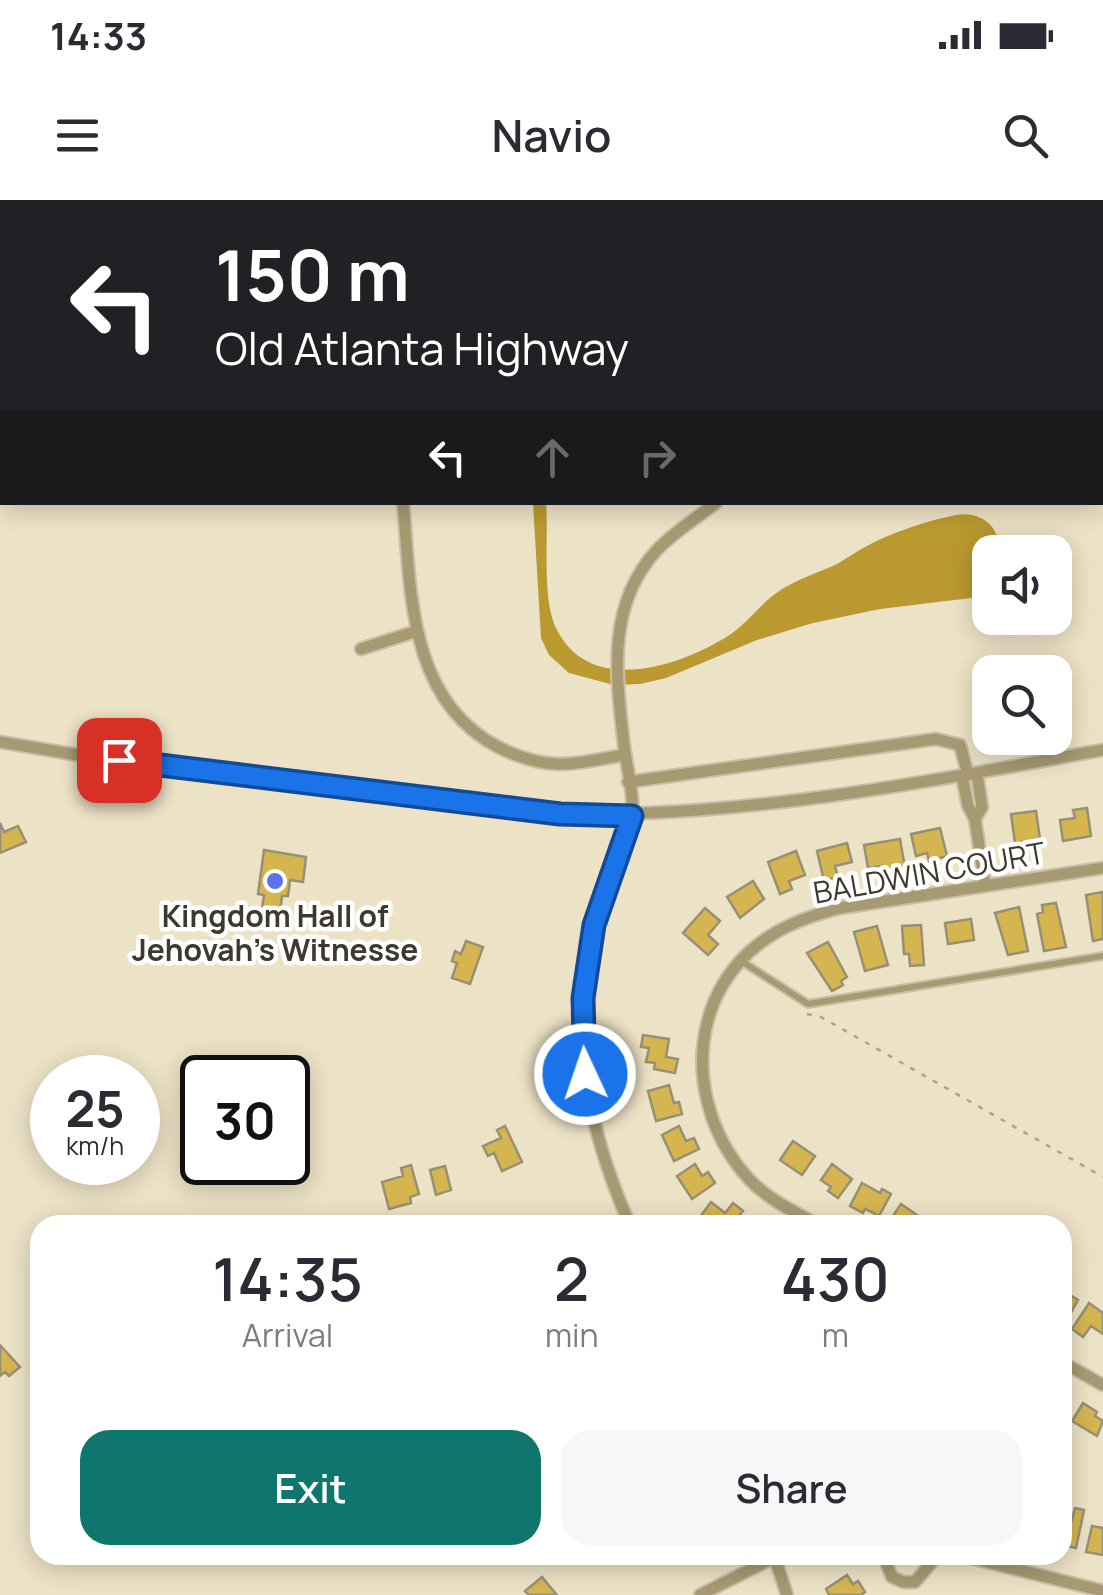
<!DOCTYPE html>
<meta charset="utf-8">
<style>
:root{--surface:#fff;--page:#f7f7f7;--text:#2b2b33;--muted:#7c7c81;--accent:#0f766e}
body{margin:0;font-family:Manrope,sans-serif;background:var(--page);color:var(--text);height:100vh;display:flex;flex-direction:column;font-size:38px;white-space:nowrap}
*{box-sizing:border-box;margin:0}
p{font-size:32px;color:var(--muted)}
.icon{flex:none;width:55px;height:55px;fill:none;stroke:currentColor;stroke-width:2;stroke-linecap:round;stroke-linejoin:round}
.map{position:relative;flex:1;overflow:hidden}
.details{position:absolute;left:30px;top:1015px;width:1042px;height:350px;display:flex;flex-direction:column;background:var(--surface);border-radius:30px;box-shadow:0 5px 25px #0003}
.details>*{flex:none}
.top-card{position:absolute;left:0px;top:0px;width:1105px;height:305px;box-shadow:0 5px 25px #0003;background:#202124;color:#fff;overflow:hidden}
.buttons{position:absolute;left:972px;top:335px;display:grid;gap:20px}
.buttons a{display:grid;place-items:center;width:100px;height:100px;border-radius:20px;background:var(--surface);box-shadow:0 5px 25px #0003;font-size:50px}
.speed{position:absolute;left:30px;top:855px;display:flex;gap:20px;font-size:50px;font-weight:700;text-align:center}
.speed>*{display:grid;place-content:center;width:130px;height:130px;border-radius:50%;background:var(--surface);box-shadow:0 5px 25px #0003;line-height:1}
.speed small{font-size:25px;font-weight:400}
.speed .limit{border:5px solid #111;border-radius:15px;background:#fff;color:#111}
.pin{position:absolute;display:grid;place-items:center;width:85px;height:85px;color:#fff;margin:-42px;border-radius:20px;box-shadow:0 5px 15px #0006}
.me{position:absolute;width:110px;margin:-55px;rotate:357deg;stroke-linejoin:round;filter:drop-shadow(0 0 8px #0008)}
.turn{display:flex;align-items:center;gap:35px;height:210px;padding:0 50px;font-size:45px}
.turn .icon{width:130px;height:130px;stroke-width:2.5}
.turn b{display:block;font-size:70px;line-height:85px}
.lanes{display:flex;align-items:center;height:95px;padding:0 50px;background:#0003;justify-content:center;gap:50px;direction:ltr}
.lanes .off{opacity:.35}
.eta{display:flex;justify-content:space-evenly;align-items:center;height:170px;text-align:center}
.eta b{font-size:60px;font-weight:600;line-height:70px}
.button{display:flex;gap:20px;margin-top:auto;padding:20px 50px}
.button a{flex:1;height:115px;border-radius:30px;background:var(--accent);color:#fff;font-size:40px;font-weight:600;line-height:115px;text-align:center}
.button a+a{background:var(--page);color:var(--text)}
.status{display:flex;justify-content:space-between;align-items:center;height:70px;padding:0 50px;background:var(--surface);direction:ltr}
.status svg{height:28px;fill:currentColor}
header{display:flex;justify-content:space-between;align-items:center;height:130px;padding:0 50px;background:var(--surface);font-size:45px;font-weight:600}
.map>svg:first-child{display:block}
</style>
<div class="status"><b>14:33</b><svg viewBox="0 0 49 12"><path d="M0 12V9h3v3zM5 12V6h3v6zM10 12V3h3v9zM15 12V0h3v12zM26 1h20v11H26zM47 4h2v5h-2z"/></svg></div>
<header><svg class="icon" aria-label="menu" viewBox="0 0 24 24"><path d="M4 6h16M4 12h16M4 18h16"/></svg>Navio<svg class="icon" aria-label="search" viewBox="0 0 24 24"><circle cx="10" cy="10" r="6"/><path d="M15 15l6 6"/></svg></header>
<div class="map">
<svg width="1103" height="1395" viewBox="0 0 1103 1395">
<rect width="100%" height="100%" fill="#ece2c6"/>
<path fill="#b99930" d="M 533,303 L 546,303 C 549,338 541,400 557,430 C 591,497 682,466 731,434 C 749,421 763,401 782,389 C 799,379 819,372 837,364 C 846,359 854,353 863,348 C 890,333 926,321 956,315 C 979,310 1004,327 996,352 L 990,352 L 985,387 L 971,398 L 880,409 L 813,423 L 757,440 L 666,478 L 640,484 L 614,485 L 569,473 L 549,455 L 541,438 Z"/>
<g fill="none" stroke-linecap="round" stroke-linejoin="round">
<path stroke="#b99930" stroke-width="4" d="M 734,2 L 741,0"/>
</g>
<path fill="#d5b550" stroke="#988f75" stroke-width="2.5" d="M 1087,608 L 1091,636 L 1063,641 L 1060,620 L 1075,618 L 1073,610 Z
M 1036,611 L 1040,639 L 1015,643 L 1011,614 Z
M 0,623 L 4,632 L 18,626 L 26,642 L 0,653 Z
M 940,628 L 947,656 L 929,661 L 927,653 L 916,656 L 911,634 Z
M 900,639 L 905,668 L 885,672 L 883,666 L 868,668 L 864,645 Z
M 847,643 L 852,662 L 835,666 L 838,677 L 824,681 L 817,651 Z
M 264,650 L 306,657 L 303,682 L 290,680 L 288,696 L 282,696 L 280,712 L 262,709 L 264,695 L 258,694 Z
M 796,651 L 805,675 L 789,681 L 792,689 L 780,694 L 768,662 Z
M 753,681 L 764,699 L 740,718 L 727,697 Z
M 1103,692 L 1103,739 L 1093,741 L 1086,695 Z
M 1056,703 L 1066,747 L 1044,751 L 1037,714 L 1043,712 L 1042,705 Z
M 1019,707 L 1028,751 L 1008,755 L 995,713 Z
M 705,708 L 720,721 L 708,735 L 718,744 L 708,755 L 683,733 Z
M 971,719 L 974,740 L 948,744 L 945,723 Z
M 921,725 L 924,765 L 910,766 L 909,754 L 904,754 L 902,726 Z
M 877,726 L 888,765 L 865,771 L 854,732 Z
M 466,741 L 483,747 L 470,784 L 452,778 L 457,763 L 452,761 L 455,751 L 461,754 Z
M 828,742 L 847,777 L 841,781 L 843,785 L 832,791 L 807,753 Z
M 643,835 L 669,839 L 666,857 L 678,859 L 675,873 L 654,869 L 655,863 L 646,862 L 649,848 L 641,847 Z
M 669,885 L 674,903 L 679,902 L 682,914 L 656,921 L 648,891 Z
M 505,926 L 522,962 L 502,971 L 494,953 L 488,956 L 483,946 L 501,938 L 497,930 Z
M 679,926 L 686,941 L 694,938 L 699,949 L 674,961 L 662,935 Z
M 793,941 L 815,956 L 802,975 L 780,960 Z
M 695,964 L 702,976 L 708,972 L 715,983 L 692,999 L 677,976 Z
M 832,964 L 852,979 L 838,998 L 828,991 L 831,987 L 821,980 Z
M 411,965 L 419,994 L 410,997 L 411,1003 L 389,1009 L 382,982 L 403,976 L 401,968 Z
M 445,966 L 451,990 L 436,995 L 430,970 Z
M 862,983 L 880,993 L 882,989 L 891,994 L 879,1016 L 865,1009 L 863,1013 L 850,1006 Z
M 711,1002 L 725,1013 L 733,1003 L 743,1011 L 731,1025 L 710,1025 L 700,1017 Z
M 901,1004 L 927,1022 L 925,1025 L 887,1025 Z
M 1062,1090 L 1078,1100 L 1068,1118 L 1062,1114 Z
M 1089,1103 L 1103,1113 L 1103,1134 L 1091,1126 L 1083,1137 L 1072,1129 Z
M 0,1145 L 20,1167 L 9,1176 L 5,1172 L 0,1176 Z
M 1083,1203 L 1097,1212 L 1095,1216 L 1103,1221 L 1097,1236 L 1072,1221 Z
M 1075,1308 L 1084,1310 L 1076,1348 L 1062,1345 L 1062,1318 L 1072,1320 Z
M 1092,1326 L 1103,1328 L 1103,1355 L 1086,1352 Z
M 847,1375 L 853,1384 L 858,1381 L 865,1392 L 861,1395 L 829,1395 L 826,1389 Z
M 542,1377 L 557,1395 L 529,1395 L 525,1391 Z"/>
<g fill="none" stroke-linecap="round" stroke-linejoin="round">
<defs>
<path id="service" d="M 741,761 L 808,804 L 1103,756"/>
<path id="minor" d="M 403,302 C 411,391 408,500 498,547 C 516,556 536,563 557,564 C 579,565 603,558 625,555
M 361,449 L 417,431
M 0,542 L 84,556 L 560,614 C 743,618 924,582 1103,550
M 962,576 L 968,606 L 975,619 L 985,686
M 628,582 L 936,539 L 960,545 L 968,575
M 975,619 L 982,607 L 977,574
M 630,1025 C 587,928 569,833 593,728 C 601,691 626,658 632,621 C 635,598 627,569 624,545 C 616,476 606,405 657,350 C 674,332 697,318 717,302
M 818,1025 C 793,1011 767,999 748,978 C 682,905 685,786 775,733 C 795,721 817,714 840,708 L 1103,668
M 1062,1162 L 1103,1185
M 774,1355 L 787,1395
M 883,1355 L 892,1377 L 903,1382 L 915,1382 L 938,1355
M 959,1355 L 1103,1391
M 700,1395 L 775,1357"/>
</defs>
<use href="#service" stroke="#c9c0a8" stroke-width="10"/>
<use href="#minor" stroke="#c9c0a8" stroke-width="15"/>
<path stroke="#aba38d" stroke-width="2.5" stroke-dasharray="5 8" stroke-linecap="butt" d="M 807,814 L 821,817 L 1103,977"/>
<use href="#service" stroke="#a79a73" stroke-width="6"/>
<use href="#minor" stroke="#a79a73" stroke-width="11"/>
</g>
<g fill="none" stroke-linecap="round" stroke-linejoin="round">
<defs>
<path id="route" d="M 119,560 L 560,614 L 632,616 L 594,725 L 583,798 L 585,874"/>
</defs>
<use href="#route" stroke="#114b97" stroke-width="25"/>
<use href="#route" stroke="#1a73e8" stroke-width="18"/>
</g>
<circle fill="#5b73e9" stroke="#fff" stroke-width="4" cx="275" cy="681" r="10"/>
<g text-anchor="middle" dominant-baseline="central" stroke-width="9" stroke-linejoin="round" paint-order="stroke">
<g font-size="30" fill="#3d392e" stroke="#fff">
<text transform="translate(929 672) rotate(-10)">BALDWIN COURT</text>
</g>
<g font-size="30" font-weight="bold" fill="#3d392e" stroke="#fff">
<text x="275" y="715">Kingdom Hall of<tspan x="275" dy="34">Jehovah’s Witnesse</tspan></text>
</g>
</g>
</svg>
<div class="buttons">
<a><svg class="icon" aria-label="sound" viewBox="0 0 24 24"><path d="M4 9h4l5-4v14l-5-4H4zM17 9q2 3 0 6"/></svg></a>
<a><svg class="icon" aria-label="search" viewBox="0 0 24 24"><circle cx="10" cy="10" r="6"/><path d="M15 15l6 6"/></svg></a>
</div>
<div class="speed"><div>25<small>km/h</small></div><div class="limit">30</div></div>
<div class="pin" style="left:119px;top:560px;background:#d93025"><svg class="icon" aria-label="arrive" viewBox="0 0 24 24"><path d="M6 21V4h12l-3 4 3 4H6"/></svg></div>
<svg class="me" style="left:585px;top:874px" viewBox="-20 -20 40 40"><circle r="17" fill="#1a73e8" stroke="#fff" stroke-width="3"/><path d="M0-11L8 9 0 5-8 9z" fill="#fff"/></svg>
<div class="top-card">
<div class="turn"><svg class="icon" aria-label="left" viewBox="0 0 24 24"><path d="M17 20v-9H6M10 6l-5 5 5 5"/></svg><div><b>150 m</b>Old Atlanta Highway</div></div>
<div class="lanes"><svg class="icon" aria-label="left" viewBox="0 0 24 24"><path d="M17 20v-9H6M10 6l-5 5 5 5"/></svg><svg class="icon off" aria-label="ahead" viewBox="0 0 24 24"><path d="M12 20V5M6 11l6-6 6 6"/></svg><svg class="icon off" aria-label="right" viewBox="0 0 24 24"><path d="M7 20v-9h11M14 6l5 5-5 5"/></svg></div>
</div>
<section class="details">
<div class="eta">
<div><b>14:35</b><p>Arrival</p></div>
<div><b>2</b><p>min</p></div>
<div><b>430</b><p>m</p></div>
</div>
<div class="button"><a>Exit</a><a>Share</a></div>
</section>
</div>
